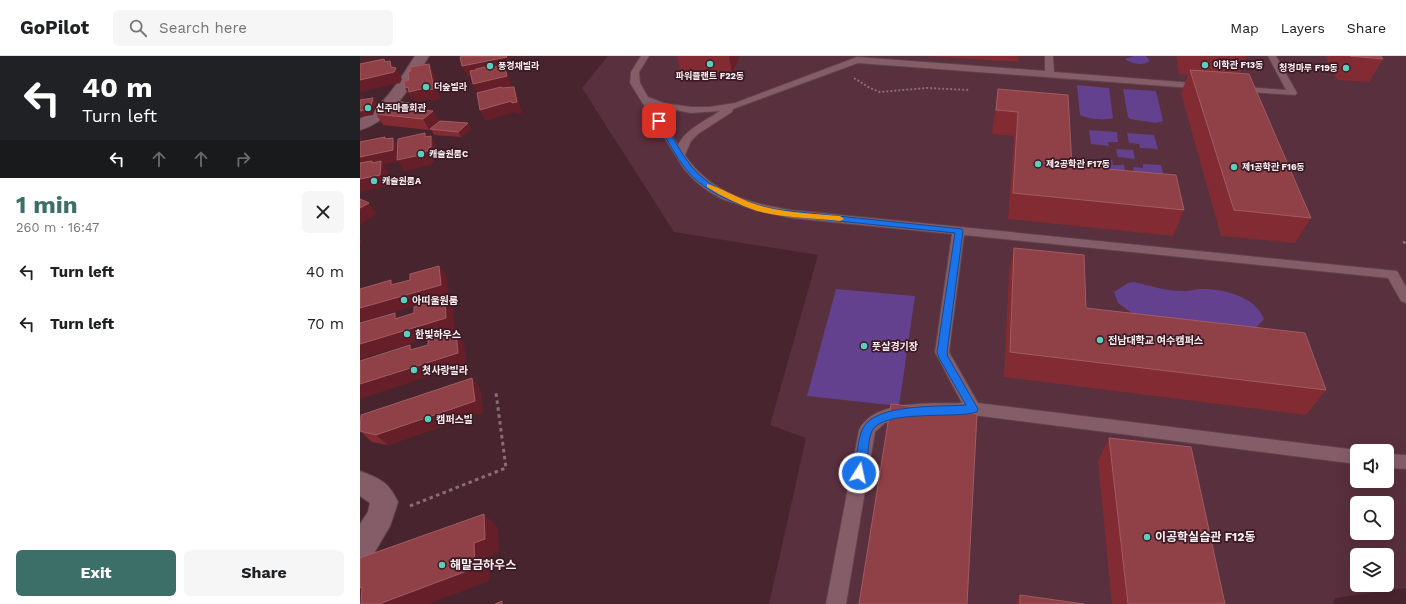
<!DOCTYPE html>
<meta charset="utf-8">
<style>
:root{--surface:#fff;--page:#f6f6f6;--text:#202124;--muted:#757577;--line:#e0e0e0;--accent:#3b6f68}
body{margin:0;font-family:"Work Sans","Noto Sans KR",sans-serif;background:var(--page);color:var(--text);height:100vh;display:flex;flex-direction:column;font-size:15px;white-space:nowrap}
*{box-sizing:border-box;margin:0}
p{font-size:13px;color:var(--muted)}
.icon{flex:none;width:22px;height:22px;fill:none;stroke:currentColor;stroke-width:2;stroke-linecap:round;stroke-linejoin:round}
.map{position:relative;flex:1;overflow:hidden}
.panel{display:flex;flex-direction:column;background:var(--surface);width:360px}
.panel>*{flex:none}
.hud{background:#202124;color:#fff;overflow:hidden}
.controls{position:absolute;left:990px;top:388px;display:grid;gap:8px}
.controls a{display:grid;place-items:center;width:44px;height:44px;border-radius:6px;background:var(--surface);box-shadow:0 4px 16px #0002;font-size:20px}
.pin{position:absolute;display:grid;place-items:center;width:34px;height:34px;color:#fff;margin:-17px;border-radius:8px;box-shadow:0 2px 6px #0006}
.me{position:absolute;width:44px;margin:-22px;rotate:10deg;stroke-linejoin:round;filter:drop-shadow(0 0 3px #0008)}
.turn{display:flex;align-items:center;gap:14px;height:84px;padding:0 16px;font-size:18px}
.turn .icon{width:52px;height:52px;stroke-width:2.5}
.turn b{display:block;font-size:28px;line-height:34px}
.lanes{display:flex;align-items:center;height:38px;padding:0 16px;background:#0003;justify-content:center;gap:20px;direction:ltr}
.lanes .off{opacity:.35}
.round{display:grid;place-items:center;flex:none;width:42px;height:42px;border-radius:6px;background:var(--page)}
.summary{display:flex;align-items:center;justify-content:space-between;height:68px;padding:0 16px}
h1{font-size:24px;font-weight:700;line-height:30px;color:var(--accent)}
.button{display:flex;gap:8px;margin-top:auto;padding:8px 16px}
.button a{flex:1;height:46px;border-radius:6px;background:var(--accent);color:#fff;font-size:16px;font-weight:700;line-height:46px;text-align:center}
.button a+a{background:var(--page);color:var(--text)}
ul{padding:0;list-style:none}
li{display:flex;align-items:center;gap:12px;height:52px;padding:0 16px}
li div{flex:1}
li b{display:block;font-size:15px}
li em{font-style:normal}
header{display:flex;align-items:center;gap:24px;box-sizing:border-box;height:56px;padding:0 20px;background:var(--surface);border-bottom:1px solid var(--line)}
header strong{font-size:19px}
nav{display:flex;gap:22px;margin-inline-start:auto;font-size:14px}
.search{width:280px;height:36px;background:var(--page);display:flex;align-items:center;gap:10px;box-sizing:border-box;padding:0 14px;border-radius:6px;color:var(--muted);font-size:15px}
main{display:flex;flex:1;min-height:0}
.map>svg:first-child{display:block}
</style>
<header>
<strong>GoPilot</strong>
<div class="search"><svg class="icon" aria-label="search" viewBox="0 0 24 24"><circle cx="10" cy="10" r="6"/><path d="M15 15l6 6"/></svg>Search here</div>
<nav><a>Map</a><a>Layers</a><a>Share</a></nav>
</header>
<main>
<section class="panel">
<div class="hud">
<div class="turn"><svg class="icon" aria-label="left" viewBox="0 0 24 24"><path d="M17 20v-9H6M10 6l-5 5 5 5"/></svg><div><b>40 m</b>Turn left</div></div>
<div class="lanes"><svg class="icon" aria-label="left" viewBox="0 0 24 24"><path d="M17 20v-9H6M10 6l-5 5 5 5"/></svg><svg class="icon off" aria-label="ahead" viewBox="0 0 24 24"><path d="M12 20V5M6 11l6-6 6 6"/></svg><svg class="icon off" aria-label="ahead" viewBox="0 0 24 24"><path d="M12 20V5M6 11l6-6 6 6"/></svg><svg class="icon off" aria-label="right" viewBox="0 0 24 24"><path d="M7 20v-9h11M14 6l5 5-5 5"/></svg></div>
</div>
<div class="summary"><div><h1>1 min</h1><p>260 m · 16:47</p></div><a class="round"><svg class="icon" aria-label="close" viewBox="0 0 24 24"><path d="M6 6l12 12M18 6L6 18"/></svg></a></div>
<ul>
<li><svg class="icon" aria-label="left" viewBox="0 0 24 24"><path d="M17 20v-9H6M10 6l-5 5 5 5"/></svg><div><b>Turn left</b></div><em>40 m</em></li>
<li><svg class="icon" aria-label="left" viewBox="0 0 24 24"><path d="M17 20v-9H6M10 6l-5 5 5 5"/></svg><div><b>Turn left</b></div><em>70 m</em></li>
</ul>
<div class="button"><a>Exit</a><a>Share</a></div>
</section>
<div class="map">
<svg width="1046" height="548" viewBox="0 0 1046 548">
<rect width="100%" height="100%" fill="#48242f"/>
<path fill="#59303d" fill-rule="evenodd" d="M 248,0 L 1046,0 L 1046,532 L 975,542 L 973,548 L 409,548 L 446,382 L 410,369 L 458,199 L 314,176 L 222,32 ZM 997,395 L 1027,395 L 1027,425 L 997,425 ZM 997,447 L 1027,447 L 1027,477 L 997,477 ZM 997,499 L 1027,499 L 1027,529 L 997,529 Z"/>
<path fill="#63418f" d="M 774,0 L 786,0 L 790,5 C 783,10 771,8 765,3 Z
M 717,29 L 749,32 L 753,62 C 745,65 728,63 720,59 Z
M 763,33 L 796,35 L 803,65 L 796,67 L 770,63 L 768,61 Z
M 729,74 L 757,76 L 758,86 L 748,86 L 749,90 L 731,88 Z
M 767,77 L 794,79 L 798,93 L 780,92 L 779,88 L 769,87 Z
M 756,93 L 773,94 L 775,103 L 758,101 Z
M 734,103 L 752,104 L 753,109 L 764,109 L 766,121 L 736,118 Z
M 783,108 L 801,109 L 805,125 L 775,123 L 773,111 L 783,112 Z
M 774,226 C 790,230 806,235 823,235 C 829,236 835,233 841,233 C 864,233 895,240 904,263 L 894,274 L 776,260 L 758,247 L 754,236 L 768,227 Z
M 476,233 L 555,240 L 539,350 L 447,340 Z"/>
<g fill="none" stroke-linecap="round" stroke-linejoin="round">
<defs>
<path id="lane" d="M 281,0 L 289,0 L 279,16 L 280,27 L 288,41 L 304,47 L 331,51 L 349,51 L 375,47 L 497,1 L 685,15 L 685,0 L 693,0 L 694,16 L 847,28 L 849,30 L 847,32 L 844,33 L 498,7 L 373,53 L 372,56 L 338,78 L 331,85 L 325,99 C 351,137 388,147 431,154 L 1037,215 L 1046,231 L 1046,247 L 1041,245 L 1028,222 L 604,179 L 589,296 L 618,347 L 997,394 L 1000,395 L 997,395 L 997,408 L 613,359 L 548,362 L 525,367 L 515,376 L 486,548 L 466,548 L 499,374 C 514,343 572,348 602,347 L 575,296 L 592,178 L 431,162 L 395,154 L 362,143 L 348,135 L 335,125 L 324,113 L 270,27 L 271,16 ZM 294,50 L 331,57 L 360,55 C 345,65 326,73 318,89 Z
M 908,0 L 916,0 L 937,37 L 935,39 L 873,35 L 871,33 L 876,30 L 926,34 Z
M 1027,398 L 1046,399 L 1046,413 L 1027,412 Z"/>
<path id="street" d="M 55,0 L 69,0 C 52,27 33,65 0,74 L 0,63 C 25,50 40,23 55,0 Z
M 0,415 C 20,423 28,425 38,446 L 30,470 L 10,504 L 0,508 L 0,468 L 8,456 L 10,447 L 0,440 Z"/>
</defs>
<use href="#lane" stroke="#5e434c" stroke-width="2"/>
<use href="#street" stroke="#5e434c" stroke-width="2"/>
<path stroke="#896e76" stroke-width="2" stroke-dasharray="2 2" stroke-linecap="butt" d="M 494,22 L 510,32 L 520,36 L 567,32 L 609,34"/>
<path stroke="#896e76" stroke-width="2.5" stroke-dasharray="3 3" stroke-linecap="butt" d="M 1043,186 L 1046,187"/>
<path stroke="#896e76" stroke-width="3" stroke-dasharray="3.5 3.5" stroke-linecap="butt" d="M 50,450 L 146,412 L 136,337"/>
<use href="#lane" fill="#855d68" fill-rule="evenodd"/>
<use href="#street" fill="#855d68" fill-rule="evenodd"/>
</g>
<path fill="#832b32" d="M 317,0 L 380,0 L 372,17 L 320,15 Z
M 567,0 L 659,0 L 658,6 Z
M 816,0 L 887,0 L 880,17 L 951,162 L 935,187 L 861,180 L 821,37 L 828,19 L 819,18 Z
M 965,0 L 1021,0 L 1023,3 L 1009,26 L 977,24 Z
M 638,33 L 712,110 L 824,154 L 813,180 L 648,163 L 654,80 L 632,78 Z
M 70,55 L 79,66 L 108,67 L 111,73 L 101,81 L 74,79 L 71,73 L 69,74 L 23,69 L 16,58 Z
M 654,192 L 726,252 L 966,334 L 946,359 L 644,321 L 649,217 Z
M 112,322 L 120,333 L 123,356 L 28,389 L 12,386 L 0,375 Z
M 749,382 L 865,548 L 752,548 L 738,405 Z
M 660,539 L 724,548 L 656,548 Z"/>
<path fill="#661f28" d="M 146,0 L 148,0 L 151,12 L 145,13 L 148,19 L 152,31 L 118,38 L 113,28 L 137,15 L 107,21 L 102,10 Z
M 369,0 L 380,0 L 372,17 Z
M 30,5 L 35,14 L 36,12 L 42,23 L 40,27 L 1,36 L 0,34 L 0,24 L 31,11 Z
M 69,8 L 74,18 L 80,43 L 72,45 L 70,43 L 55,46 L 53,42 L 51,43 L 45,32 L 48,31 Z
M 154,31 L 158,42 L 162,57 L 157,58 L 156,56 L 125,65 L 120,54 Z
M 0,38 L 3,42 L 0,49 Z
M 13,42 L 17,48 L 13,59 L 0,61 L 0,55 Z
M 67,49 L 71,57 L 73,55 L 80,66 L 69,74 L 63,63 L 61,54 Z
M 108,67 L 111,73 L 101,81 L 98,76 Z
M 65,77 L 71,87 L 71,80 L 77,91 L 77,102 L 74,103 L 74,106 L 71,107 L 71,109 L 44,115 L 38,105 L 23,109 L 29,117 L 28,130 L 0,136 L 0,101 L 25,83 L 25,81 L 32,92 L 33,82 L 40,93 L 65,81 Z
M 0,80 L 5,88 L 0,92 Z
M 9,147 L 17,158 L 0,169 L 0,152 Z
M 0,182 L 2,185 L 0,188 Z
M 79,210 L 87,221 L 89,240 L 0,266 L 0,252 L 31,229 L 31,224 L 40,235 Z
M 85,242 L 93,253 L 95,274 L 0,303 L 0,288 Z
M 35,257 L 44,268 L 35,263 Z
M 96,276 L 104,287 L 106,308 L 0,343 L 0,328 Z
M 50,289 L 59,301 L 50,294 Z
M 112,322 L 120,333 L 123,356 L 28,389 L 16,379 Z
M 124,458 L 138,472 L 139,496 L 129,500 L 129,525 L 69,548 L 19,548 L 114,487 Z
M 2,531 L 8,548 L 0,543 L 0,532 Z"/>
<path fill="#904047" stroke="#a15c62" d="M 103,0 L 146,0 L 147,1 L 102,10 L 100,1 Z
M 990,0 L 1021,0 L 1023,3 Z
M 24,3 L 25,6 L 30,5 L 31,11 L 36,12 L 34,16 L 0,24 L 0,8 Z
M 69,8 L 74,33 L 66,34 L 65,32 L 49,36 L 48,31 L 45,32 L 44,25 L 49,24 L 48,16 L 51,15 L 50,11 Z
M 134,9 L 135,11 L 144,9 L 147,20 L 113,28 L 110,15 L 116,14 L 116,13 Z
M 830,14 L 889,18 L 951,162 L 874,154 Z
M 141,31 L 142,32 L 154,31 L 157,46 L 152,47 L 151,45 L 120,54 L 117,37 Z
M 638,33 L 708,39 L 712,110 L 816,119 L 824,154 L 653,137 L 658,56 L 636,54 Z
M 13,42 L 10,53 L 0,55 L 0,44 Z
M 34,45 L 67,49 L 61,54 L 73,55 L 63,63 L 16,58 Z
M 80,65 L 108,67 L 98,76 L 70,73 Z
M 65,77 L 65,81 L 71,80 L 71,91 L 68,92 L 68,95 L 65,95 L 65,98 L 37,104 L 38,83 Z
M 25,81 L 25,83 L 33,82 L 33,94 L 0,101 L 0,86 Z
M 12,105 L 12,107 L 21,105 L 20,119 L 0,123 L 0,107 Z
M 0,143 L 9,147 L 0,152 Z
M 654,192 L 724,199 L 726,252 L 945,277 L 966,334 L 650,296 Z
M 79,210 L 81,229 L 0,252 L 0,233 L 31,224 L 31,229 L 50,224 L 50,218 Z
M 85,242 L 86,262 L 0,288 L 0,267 L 35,257 L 35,263 L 54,257 L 54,251 Z
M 96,276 L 98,297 L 0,328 L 0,305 L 50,289 L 50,294 L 68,289 L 68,284 Z
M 112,322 L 115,345 L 16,379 L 0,375 L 1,359 Z
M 531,348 L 617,358 L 607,548 L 499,548 Z
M 749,382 L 831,391 L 865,548 L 768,548 Z
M 124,458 L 125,483 L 114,487 L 115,512 L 19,548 L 1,548 L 2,531 L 0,532 L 0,502 Z
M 660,539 L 724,548 L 660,548 Z
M 142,545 L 142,548 L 135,548 Z"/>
<path fill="#1a73e8" stroke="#114b97" d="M 297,64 L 302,64 C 312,79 320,96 331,110 C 351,135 390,149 420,154 L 602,173 L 603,175 L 587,296 L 588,301 L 618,353 L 617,356 C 596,363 522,353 512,375 C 506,389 510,407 503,421 L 499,422 L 495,421 L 494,417 C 496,406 498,381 503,372 C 516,347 581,351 606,349 L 579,302 L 577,296 L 595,177 L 420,159 C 388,153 346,140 325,112 C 314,98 306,81 296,65 Z"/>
<path fill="#f59e0b" d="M 347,128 C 352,128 381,143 389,146 C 418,157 450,157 480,160 L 484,163 L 480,165 C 453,162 424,162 397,155 C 380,149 363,141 347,131 Z"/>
<g fill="#5bcebc" stroke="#3c1a25" stroke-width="1.5">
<circle cx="350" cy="8" r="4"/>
<circle cx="845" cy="9" r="4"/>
<circle cx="130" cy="10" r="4"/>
<circle cx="986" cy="12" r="4"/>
<circle cx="66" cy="31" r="4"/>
<circle cx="8" cy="52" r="4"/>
<circle cx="61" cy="98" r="4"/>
<circle cx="678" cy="108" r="4"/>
<circle cx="874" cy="111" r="4"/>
<circle cx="14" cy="125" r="4"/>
<circle cx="44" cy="244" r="4"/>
<circle cx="47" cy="278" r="4"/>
<circle cx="740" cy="284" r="4"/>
<circle cx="504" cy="290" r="4"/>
<circle cx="54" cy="314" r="4"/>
<circle cx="68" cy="363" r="4"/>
<circle cx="787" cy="481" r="4"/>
<circle cx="82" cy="509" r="4"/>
</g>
<g text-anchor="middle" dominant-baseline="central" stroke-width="3.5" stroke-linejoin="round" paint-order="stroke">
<g font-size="9" font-weight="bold" fill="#fcf2f4" stroke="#3c1a25" text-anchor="start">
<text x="853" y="9">이학관 F13동</text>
<text x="138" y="10">풍경채빌라</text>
<text x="978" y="12" text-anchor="end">청경마루 F19동</text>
<text x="350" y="20" text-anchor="middle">파워플랜트 F22동</text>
<text x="74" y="31">더숲빌라</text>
<text x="16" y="52">신주마을회관</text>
<text x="69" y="98">캐슬원룸C</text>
<text x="686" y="108">제2공학관 F17동</text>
<text x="882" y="111">제1공학관 F16동</text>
<text x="22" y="125">캐슬원룸A</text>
</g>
<g font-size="10" font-weight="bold" fill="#fcf2f4" stroke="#3c1a25" text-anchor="start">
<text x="52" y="244">아띠울원룸</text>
<text x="55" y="278">한빛하우스</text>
<text x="748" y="284">전남대학교 여수캠퍼스</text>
<text x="512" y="290">풋살경기장</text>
<text x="62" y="314">첫사랑빌라</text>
<text x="76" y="363">캠퍼스빌</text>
</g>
<g font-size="12" font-weight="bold" fill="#fcf2f4" stroke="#3c1a25" text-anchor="start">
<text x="795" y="481">이공학실습관 F12동</text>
<text x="90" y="509">해말금하우스</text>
</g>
</g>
</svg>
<div class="controls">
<a><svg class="icon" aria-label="sound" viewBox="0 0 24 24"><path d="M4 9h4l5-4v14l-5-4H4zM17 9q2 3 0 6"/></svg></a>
<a><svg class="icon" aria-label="search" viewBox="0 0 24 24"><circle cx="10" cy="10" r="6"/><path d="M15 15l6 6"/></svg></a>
<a><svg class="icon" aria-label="layers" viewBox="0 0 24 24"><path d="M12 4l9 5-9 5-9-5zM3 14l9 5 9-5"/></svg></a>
</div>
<div class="pin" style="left:299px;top:65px;background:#d93025"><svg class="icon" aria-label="arrive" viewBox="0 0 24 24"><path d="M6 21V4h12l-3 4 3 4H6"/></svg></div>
<svg class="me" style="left:499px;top:417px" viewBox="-20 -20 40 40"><circle r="17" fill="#1a73e8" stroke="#fff" stroke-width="3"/><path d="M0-11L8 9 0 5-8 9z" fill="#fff"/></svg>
</div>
</main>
